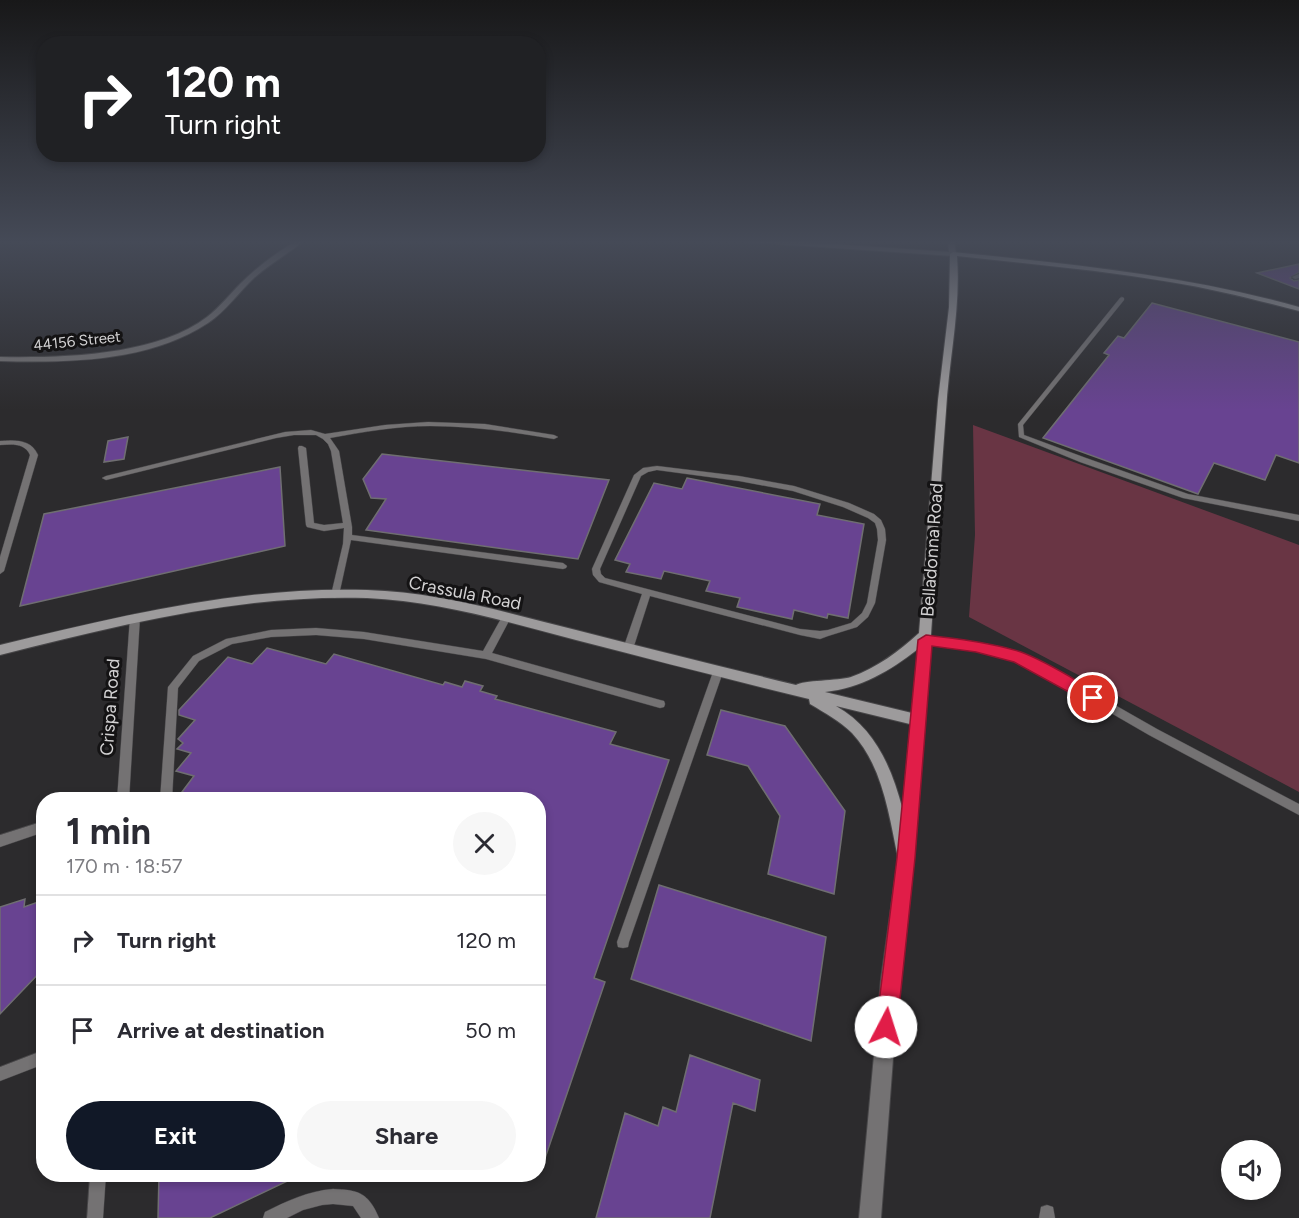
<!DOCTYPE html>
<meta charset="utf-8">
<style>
:root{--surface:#fff;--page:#f7f7f7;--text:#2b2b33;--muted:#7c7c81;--line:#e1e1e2;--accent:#111827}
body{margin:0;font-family:Figtree,sans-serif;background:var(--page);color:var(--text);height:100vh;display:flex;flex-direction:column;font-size:22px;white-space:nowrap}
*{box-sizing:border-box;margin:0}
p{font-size:20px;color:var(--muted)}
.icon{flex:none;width:33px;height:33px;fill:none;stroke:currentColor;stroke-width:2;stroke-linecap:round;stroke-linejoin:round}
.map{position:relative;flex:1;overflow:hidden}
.side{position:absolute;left:36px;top:792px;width:510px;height:390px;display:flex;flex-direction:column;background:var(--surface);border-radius:24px;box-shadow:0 3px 9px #0003}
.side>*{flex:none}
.top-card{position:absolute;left:36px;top:36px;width:510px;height:126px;border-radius:24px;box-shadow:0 3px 9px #0003;background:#202124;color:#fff;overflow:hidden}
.fabs{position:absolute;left:1221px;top:1140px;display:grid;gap:12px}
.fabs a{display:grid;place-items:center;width:60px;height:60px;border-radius:50%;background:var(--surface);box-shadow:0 3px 9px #0003;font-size:30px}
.pin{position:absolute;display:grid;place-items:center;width:51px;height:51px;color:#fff;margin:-26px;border:3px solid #fff;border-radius:50%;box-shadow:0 2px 6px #0007}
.me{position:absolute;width:66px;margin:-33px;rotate:5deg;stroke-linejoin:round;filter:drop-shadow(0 0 4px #0008)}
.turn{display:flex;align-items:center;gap:21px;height:126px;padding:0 30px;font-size:27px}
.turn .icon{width:78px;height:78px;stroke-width:2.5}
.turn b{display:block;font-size:42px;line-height:51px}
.round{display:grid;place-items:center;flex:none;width:63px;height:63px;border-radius:32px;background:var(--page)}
.overview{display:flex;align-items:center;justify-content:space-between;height:102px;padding:0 30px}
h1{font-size:36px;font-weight:700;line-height:45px}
.button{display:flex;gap:12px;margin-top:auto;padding:12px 30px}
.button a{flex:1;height:69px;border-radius:36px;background:var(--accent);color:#fff;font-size:24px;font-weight:700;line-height:69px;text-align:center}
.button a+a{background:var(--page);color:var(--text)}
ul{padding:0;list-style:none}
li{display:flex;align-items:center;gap:18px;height:90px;padding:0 30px;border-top:2px solid var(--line)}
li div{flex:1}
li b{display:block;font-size:22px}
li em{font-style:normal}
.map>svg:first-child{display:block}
</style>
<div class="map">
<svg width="1299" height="1218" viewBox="0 0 1299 1218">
<rect width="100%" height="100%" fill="#2c2b2d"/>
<path fill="#693544" d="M 973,425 L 1299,545 L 1299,792 L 969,617 L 975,535 Z"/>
<path fill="#684391" stroke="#6f6e71" stroke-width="1.5" d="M 1299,264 L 1299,272 L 1290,278 L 1294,281 L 1299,280 L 1299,289 L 1257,273 Z
M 1152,303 L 1299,342 L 1299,463 L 1276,455 L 1265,480 L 1214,463 L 1198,494 L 1043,438 L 1109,355 L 1104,353 L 1118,336 L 1124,338 Z
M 128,437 L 124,459 L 104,462 L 108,441 Z
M 382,454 L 609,480 L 578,559 L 366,530 L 386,499 L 371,498 L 363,479 Z
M 280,467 L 285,546 L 20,606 L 44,514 Z
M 687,478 L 820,504 L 817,515 L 864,524 L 848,618 L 828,614 L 827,618 L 794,610 L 792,619 L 737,607 L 740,598 L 706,591 L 710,581 L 664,571 L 661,579 L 626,572 L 630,564 L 615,560 L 654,483 L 682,489 Z
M 267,648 L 326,664 L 334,654 L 443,685 L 445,682 L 462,687 L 465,681 L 483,686 L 480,691 L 497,696 L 495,699 L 616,732 L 610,744 L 669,760 L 594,978 L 605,982 L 541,1170 L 538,1170 L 538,800 L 204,800 L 182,792 L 194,776 L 176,771 L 191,753 L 177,749 L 183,743 L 178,739 L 195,720 L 179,715 L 179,710 L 228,657 L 252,664 Z
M 721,710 L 785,726 L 845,811 L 834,894 L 768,874 L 780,816 L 748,766 L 707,755 Z
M 659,885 L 826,937 L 811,1041 L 631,979 Z
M 25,899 L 24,907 L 44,900 L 44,968 L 0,1014 L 0,907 Z
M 690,1055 L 760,1080 L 755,1111 L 733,1103 L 710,1218 L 596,1218 L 625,1113 L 658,1126 L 663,1107 L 676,1112 Z
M 159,1174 L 302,1174 L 210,1218 L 158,1218 Z"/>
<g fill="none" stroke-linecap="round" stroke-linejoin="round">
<defs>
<path id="lane" d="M 1122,297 L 1124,298 L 1124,300 L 1023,425 L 1024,435 L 1086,458 L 1188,494 L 1299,515 L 1299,521 L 1183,498 L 1080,462 L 1019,437 L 1018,424 L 1120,298 Z
M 428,422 L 485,424 L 554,435 L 558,437 L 554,439 C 513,432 472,426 430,426 C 397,426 363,432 330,438 L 339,451 L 352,527 L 352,535 L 563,563 L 567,566 L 566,568 L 563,569 L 351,540 L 339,595 L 335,598 L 332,597 L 331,595 L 343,544 L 344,528 L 324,531 L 307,527 L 306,525 L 298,448 L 299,446 L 302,446 L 306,448 L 314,523 L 324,525 L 343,523 L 331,451 L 328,444 L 323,439 L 316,435 L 294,435 L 276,438 L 106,480 L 102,478 L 106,476 L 285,432 L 311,430 L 325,434 L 385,425 Z
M 0,441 C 15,440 31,439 38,455 L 4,571 L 0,574 L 0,557 L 30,455 C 25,443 12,444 0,445 Z
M 657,466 L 739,476 L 794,486 L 849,503 L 874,514 L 881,520 L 885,529 L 886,540 L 875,603 L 868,617 L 857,627 L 828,636 L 820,639 L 800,635 L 650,596 L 633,649 L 631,652 L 625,652 L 623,649 L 642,594 L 599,582 L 593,575 L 592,569 L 634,475 L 643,468 ZM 657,470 L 739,481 L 793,491 L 843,507 L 868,518 L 875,523 L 877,529 L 878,540 L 867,603 L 862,613 L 851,623 L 828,630 L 820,631 L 800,629 L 605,578 L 601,574 L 600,569 L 641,476 L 648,472 Z
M 135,614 L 140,617 L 129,800 L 117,800 L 130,617 Z
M 506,614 L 511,617 L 492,653 L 660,700 L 664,701 L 665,704 L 664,707 L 660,708 L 486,659 L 364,639 L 316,635 L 271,637 L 232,644 L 199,661 L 178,688 L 172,800 L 160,800 L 168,687 L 193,656 L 226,639 L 271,630 L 316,628 L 364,632 L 483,651 L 503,615 Z
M 926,636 L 976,643 L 1017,653 L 1041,663 L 1157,729 L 1299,804 L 1299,815 L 1149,735 L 1035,669 L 1015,660 L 976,651 L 923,643 L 921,640 L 923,637 Z
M 718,668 L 721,669 L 723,672 L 629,942 L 628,947 L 623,948 L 618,947 L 617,942 L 713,672 L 715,669 Z
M 44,821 L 44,832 L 0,847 L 0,835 Z
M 44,1050 L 44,1064 L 0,1081 L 0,1067 Z
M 90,1174 L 106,1174 L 103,1218 L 87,1218 Z
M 333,1189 C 358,1190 368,1192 379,1218 L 361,1218 L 353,1206 L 333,1204 L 322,1205 L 303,1210 L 287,1218 L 263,1218 L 265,1212 C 287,1201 308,1191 333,1189 Z
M 1047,1205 L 1053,1207 L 1055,1218 L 1039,1218 L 1041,1207 Z"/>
<path id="street" d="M 298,240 L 305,240 C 289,253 270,264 254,278 C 239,292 226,311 208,323 C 149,362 68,363 0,361 L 0,357 C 62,358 156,356 207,317 C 220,307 229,295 240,284 C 257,267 277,252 298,240 Z
M 744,240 L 774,240 L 949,252 L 948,240 L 954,240 L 956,254 L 953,256 L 747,242 Z
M 1299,274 L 1299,278 L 1295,279 L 1292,277 Z
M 918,714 L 923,716 L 925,720 L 914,858 L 899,979 L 881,1218 L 859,1218 L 881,979 L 898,858 L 911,720 L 913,716 Z"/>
<path id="secondary" d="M 953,252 C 1070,264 1185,275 1299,307 L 1299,311 C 1256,300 1214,289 1170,282 C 1099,270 1028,264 957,256 C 961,308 949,359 946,411 C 938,514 933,617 925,720 L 923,724 L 918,726 L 836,706 C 891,737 901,802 914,858 L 912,863 L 906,866 L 900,863 L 898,858 C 889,816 883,766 852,733 C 840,721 825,713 810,704 L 809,699 C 731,680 653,660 576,640 C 508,622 438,601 367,598 C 242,594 120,625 0,655 L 0,645 C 120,616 243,586 367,590 C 438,592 508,613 576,630 C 649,649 723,667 796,685 C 803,680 838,681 851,677 C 877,668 899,651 919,633 L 938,400 L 949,307 L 950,254 ZM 918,649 L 912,713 L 825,692 C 861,688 890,671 918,649 Z"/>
</defs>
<use href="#lane" stroke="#474648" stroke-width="1"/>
<use href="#street" stroke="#474648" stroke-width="2"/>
<use href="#secondary" stroke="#474648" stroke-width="2"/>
<use href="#lane" fill="#747273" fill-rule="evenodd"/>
<use href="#street" fill="#747273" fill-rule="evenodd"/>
<use href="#secondary" fill="#9d9b9c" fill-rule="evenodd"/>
</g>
<linearGradient id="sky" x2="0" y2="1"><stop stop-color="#181819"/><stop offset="0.59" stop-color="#454a57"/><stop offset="1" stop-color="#454a57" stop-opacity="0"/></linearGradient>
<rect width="1299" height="410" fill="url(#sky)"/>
<path fill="#e11d48" stroke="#92132f" stroke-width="1.5" d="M 926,635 C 957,639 990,642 1021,652 C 1048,662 1073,679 1098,693 L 1100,698 L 1098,702 L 1093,704 L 1087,702 L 1014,662 L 976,652 L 932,646 L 915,858 L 897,1027 L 894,1034 L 886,1037 L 879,1034 L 876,1027 L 897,858 L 918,640 Z"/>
<g text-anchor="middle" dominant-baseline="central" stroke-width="6" stroke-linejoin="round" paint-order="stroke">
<g font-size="15" fill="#d3d2d3" stroke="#141314">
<text transform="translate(77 341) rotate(-6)">44156 Street</text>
</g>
<g font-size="18" fill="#d3d2d3" stroke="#141314">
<text transform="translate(932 550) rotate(-86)">Belladonna Road</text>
<text transform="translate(465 593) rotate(11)">Crassula Road</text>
<text transform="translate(110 707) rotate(-86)">Crispa Road</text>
</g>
</g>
</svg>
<div class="fabs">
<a><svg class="icon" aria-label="sound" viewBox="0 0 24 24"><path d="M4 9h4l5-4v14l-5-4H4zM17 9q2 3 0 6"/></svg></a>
</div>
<div class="pin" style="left:1093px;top:698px;background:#d93025"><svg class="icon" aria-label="arrive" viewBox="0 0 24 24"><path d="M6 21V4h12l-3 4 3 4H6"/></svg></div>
<svg class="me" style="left:886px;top:1027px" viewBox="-20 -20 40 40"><circle r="19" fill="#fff"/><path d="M0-13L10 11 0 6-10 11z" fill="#e11d48"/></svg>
<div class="top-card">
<div class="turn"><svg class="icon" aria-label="right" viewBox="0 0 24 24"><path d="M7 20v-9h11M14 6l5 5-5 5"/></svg><div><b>120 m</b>Turn right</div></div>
</div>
<section class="side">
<div class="overview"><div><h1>1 min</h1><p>170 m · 18:57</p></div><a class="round"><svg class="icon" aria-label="close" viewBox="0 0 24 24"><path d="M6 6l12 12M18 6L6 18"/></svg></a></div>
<ul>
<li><svg class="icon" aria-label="right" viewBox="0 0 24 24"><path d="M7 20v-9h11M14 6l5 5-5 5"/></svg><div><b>Turn right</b></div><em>120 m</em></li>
<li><svg class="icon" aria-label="arrive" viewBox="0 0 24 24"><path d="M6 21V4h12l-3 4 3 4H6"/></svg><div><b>Arrive at destination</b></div><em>50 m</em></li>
</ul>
<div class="button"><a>Exit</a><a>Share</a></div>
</section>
</div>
